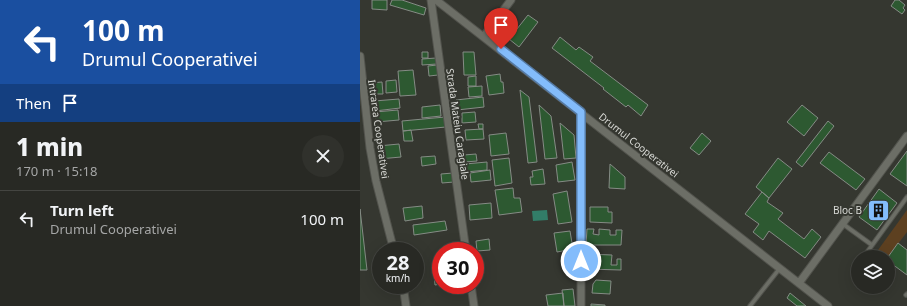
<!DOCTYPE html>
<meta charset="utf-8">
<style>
:root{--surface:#282924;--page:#30312c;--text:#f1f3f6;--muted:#a5a6a6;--line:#444541}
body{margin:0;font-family:"Noto Sans",sans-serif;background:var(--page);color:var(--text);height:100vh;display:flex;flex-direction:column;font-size:15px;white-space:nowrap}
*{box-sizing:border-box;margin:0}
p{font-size:13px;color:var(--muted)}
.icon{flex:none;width:22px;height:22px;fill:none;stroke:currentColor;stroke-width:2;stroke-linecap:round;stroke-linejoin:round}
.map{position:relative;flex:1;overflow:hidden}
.drawer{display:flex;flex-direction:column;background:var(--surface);width:360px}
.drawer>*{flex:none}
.top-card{background:#1a4fa0;color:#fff;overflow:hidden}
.tools{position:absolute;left:491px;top:250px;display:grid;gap:8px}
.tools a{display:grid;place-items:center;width:44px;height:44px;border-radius:50%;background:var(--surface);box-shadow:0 4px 16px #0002,0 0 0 1px var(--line);font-size:20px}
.speed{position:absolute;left:12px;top:242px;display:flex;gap:8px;font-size:20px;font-weight:700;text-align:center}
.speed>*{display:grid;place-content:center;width:52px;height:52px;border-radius:50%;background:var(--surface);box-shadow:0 4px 16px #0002,0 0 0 1px var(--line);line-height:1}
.speed small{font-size:10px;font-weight:400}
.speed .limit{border:6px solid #d22;background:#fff;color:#111}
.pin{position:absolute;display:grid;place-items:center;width:34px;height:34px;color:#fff;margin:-41px -17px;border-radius:50% 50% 50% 0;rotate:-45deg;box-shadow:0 0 4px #0007}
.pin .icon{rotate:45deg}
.me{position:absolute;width:44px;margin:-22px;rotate:0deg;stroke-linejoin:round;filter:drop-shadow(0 0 3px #0008)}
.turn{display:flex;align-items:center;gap:14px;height:84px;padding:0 16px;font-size:18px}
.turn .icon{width:52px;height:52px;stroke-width:2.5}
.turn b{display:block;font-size:28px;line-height:34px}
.then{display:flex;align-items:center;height:38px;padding:0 16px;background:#0003;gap:8px;font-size:15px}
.round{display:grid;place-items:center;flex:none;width:42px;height:42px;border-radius:21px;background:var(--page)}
.overview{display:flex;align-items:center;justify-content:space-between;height:68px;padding:0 16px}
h1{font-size:24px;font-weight:800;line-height:30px}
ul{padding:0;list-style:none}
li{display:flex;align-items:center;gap:12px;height:56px;padding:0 16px;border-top:1px solid var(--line)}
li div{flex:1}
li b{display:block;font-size:15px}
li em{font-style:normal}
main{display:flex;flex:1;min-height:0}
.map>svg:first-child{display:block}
</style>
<main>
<section class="drawer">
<div class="top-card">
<div class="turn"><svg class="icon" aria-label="left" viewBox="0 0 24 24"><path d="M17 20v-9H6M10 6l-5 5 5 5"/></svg><div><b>100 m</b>Drumul Cooperativei</div></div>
<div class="then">Then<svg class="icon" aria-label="arrive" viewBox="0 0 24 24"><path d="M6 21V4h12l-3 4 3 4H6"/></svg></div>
</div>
<div class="overview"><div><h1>1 min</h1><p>170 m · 15:18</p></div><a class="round"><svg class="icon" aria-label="close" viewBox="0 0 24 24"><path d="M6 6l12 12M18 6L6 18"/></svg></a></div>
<ul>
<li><svg class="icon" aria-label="left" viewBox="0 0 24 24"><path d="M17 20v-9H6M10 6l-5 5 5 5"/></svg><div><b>Turn left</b><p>Drumul Cooperativei</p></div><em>100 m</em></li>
</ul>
</section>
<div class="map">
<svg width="547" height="306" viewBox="0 0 547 306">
<rect width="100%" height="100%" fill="#353730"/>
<path fill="#5d4020" d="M 547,210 L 547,232 L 528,257 L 513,257 Z"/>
<path fill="#327d68" d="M 187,210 L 188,220 L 173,221 L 172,211 Z"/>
<path fill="#2d5931" stroke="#858b85" d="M 12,0 L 27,0 L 27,10 L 12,9 Z
M 32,0 L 42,0 L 66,8 L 64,15 L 30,5 Z
M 535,0 L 539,0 L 545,5 L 543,8 L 545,10 L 542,14 L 531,6 Z
M 168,15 L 178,22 L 159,47 L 149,39 Z
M 200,37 L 216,50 L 219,47 L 233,57 L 230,61 L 288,105 L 281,116 L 268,105 L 266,107 L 243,89 L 244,88 L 192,48 Z
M 62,52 L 68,52 L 68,58 L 62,58 Z
M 103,52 L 114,52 L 116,75 L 104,75 Z
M 76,58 L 77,64 L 62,65 L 62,59 Z
M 77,65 L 78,75 L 69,76 L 68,66 Z
M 53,70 L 56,95 L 40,96 L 38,71 Z
M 140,74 L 141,82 L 143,82 L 144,93 L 129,95 L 126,76 Z
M 116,76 L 116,86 L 108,86 L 108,77 Z
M 36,80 L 37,92 L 26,93 L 26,81 Z
M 22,82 L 23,94 L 11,94 L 10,83 Z
M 122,86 L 122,96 L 109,97 L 108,87 Z
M 160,90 L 169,97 L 177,162 L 168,163 Z
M 123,97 L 124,107 L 97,110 L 96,100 Z
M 39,99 L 40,108 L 15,111 L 14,101 Z
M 80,105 L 81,116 L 62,118 L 62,107 Z
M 179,105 L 191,116 L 197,158 L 185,159 Z
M 442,105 L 458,118 L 444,136 L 427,122 Z
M 38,110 L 39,120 L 16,122 L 15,112 Z
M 115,112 L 116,122 L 102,123 L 102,113 Z
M 85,117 L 86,127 L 43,131 L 42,121 Z
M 468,121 L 474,126 L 442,167 L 436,162 Z
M 200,123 L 214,135 L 216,158 L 204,159 Z
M 118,124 L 123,124 L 123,129 L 119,129 Z
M 123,129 L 124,139 L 106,140 L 105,130 Z
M 51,130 L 53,141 L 44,141 L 43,131 Z
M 146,133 L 149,154 L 131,156 L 129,135 Z
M 342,133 L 351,141 L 339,155 L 330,148 Z
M 39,144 L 41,157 L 19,159 L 18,146 Z
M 547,151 L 547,186 L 530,174 Z
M 469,152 L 505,179 L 496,190 L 460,163 Z
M 116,154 L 117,161 L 105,162 L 104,155 Z
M 75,156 L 76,164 L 62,166 L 61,157 Z
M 149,158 L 152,183 L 135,186 L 132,160 Z
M 418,158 L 432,169 L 409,198 L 396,187 Z
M 127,162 L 127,170 L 106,172 L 105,164 Z
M 212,162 L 215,180 L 198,182 L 196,165 Z
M 250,164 L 265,177 L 265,189 L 249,188 Z
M 183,169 L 185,184 L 171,185 L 170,177 L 173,177 L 172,171 Z
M 130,170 L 131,180 L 111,182 L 110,173 Z
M 93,173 L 94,182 L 82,183 L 81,174 Z
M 153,188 L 154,198 L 160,198 L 162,212 L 139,215 L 135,190 Z
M 519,189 L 537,203 L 517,230 L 499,217 Z
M 207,191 L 212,222 L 198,224 L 193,194 Z
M 402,192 L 409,198 L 407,202 L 423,213 L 418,219 L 444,239 L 452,229 L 461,237 L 445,258 L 409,231 L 403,240 L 393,232 L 399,224 L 385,214 Z
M 131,203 L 132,218 L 110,220 L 109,205 Z
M 62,206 L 63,218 L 45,221 L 43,208 Z
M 230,207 L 248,207 L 248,212 L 252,212 L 252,223 L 230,222 Z
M 0,209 L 7,270 L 0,270 Z
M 85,221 L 87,230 L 54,235 L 53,225 Z
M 227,229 L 234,229 L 233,234 L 239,235 L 239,229 L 250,230 L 250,235 L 256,235 L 256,230 L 262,230 L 261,245 L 226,245 Z
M 210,231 L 213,249 L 197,252 L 194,233 Z
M 129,239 L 130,250 L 117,251 L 116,241 Z
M 538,243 L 547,250 L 547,275 L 528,261 L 528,257 Z
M 227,254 L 252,255 L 251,265 L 257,265 L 257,259 L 261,259 L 261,270 L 227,269 Z
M 81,273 L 81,284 L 75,285 L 74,274 Z
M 236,280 L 251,281 L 250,294 L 232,293 L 233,284 Z
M 213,289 L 215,306 L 204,306 L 202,290 Z
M 203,293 L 204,306 L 188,306 L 186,295 Z
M 430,293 L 446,306 L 437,306 L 427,298 Z
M 231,304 L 245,305 L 245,306 L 231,306 Z"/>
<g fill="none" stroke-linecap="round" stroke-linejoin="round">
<defs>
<path id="service" d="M 483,224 L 512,245
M 505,255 L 547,197
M 546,295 L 547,294
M 390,306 L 420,268"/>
<path id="minor" d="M 71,0 L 106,251
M 76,0 L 468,306
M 124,36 L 151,0
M 0,56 L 10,148 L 16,181 L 34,251
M 439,283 L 547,136
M 43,285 L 46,306
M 111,285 L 114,306
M 221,306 L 221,112"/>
</defs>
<use href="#service" stroke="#52534d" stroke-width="5.5"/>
<use href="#minor" stroke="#52534d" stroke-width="9"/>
<use href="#service" stroke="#6c6e66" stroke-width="3.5"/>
<use href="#minor" stroke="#6c6e66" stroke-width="7"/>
</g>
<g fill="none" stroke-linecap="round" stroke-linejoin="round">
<defs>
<path id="route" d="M 141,49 L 221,112 L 221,261"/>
</defs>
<use href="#route" stroke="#557aa3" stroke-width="10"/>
<use href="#route" stroke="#83bcfb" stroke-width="7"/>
</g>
<defs>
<symbol id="building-square" viewBox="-11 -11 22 22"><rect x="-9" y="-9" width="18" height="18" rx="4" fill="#83bcfb" stroke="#353730"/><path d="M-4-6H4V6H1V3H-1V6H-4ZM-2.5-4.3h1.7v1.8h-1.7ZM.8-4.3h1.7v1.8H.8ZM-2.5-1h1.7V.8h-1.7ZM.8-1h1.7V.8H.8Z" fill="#111"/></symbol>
</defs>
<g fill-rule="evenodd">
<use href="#building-square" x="506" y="198" width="25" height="25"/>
</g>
<g text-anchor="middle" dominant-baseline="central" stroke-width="4" stroke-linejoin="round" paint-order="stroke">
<g font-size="10" fill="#d9dad6" stroke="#353730">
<text transform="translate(98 124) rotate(82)">Strada Mateiu Caragiale</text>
<text transform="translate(19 129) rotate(82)">Intrarea Cooperativei</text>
<text transform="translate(279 145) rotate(38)">Drumul Cooperativei</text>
</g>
<g font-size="10" fill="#d9dad6" stroke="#353730" text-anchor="end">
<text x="502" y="210">Bloc B</text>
</g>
</g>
</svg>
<div class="tools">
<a><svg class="icon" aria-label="layers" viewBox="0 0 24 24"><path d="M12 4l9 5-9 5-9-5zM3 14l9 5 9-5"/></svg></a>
</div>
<div class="speed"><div>28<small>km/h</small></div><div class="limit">30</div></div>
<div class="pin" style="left:141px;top:49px;background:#d93025"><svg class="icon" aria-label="arrive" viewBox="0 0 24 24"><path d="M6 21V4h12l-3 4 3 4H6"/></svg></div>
<svg class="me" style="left:221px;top:261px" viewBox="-20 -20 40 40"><circle r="17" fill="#83bcfb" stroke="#fff" stroke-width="3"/><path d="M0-11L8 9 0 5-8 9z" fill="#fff"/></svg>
</div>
</main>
